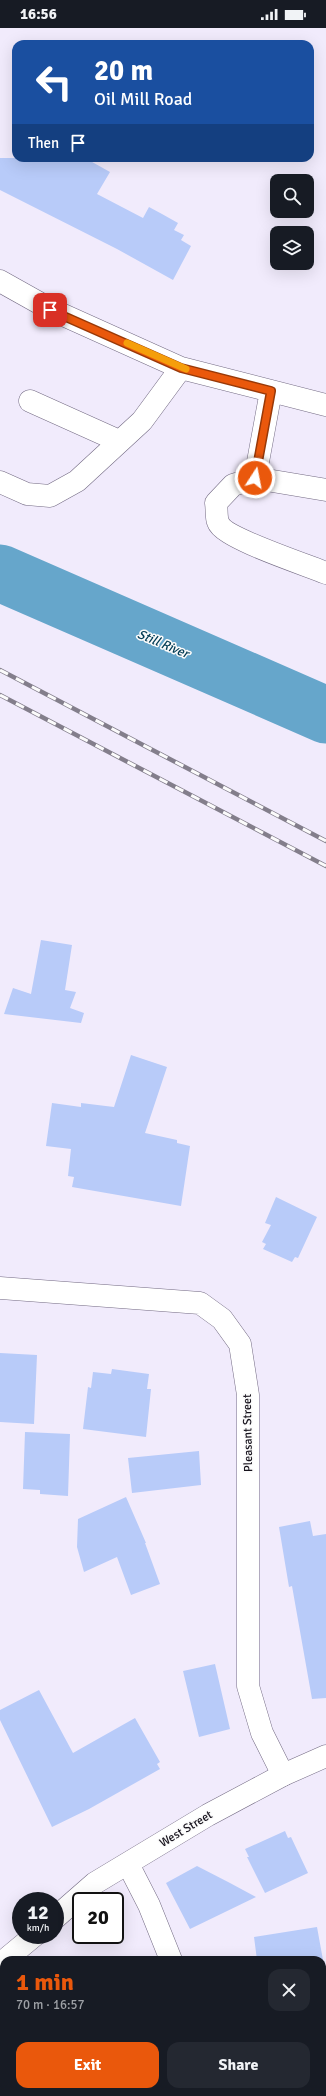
<!DOCTYPE html>
<meta charset="utf-8">
<style>
:root{--surface:#171b24;--page:#242831;--text:#f1f3f6;--muted:#9ea1a6;--accent:#ea580c}
body{margin:0;font-family:Signika,sans-serif;background:var(--page);color:var(--text);height:100vh;display:flex;flex-direction:column;font-size:15px;white-space:nowrap}
*{box-sizing:border-box;margin:0}
p{font-size:13px;color:var(--muted)}
.icon{flex:none;width:22px;height:22px;fill:none;stroke:currentColor;stroke-width:2;stroke-linecap:round;stroke-linejoin:round}
.map{position:relative;flex:1;overflow:hidden}
.details{position:absolute;left:0px;top:1928px;width:326px;height:140px;display:flex;flex-direction:column;background:var(--surface);border-radius:12px 12px 0 0;box-shadow:0 4px 16px #0002}
.details>*{flex:none}
.banner{position:absolute;left:12px;top:12px;width:302px;height:122px;border-radius:12px;box-shadow:0 4px 16px #0002;background:#1a4fa0;color:#fff;overflow:hidden}
.controls{position:absolute;left:270px;top:146px;display:grid;gap:8px}
.controls a{display:grid;place-items:center;width:44px;height:44px;border-radius:8px;background:var(--surface);box-shadow:0 4px 16px #0002;font-size:20px}
.speed{position:absolute;left:12px;top:1864px;display:flex;gap:8px;font-size:20px;font-weight:700;text-align:center}
.speed>*{display:grid;place-content:center;width:52px;height:52px;border-radius:50%;background:var(--surface);box-shadow:0 4px 16px #0002;line-height:1}
.speed small{font-size:10px;font-weight:400}
.speed .limit{border:2px solid #111;border-radius:6px;background:#fff;color:#111}
.pin{position:absolute;display:grid;place-items:center;width:34px;height:34px;color:#fff;margin:-17px;border-radius:8px;box-shadow:0 2px 6px #0006}
.me{position:absolute;width:44px;margin:-22px;rotate:11deg;stroke-linejoin:round;filter:drop-shadow(0 0 3px #0008)}
.turn{display:flex;align-items:center;gap:14px;height:84px;padding:0 16px;font-size:18px}
.turn .icon{width:52px;height:52px;stroke-width:2.5}
.turn b{display:block;font-size:28px;line-height:34px}
.then{display:flex;align-items:center;height:38px;padding:0 16px;background:#0003;gap:8px;font-size:15px}
.round{display:grid;place-items:center;flex:none;width:42px;height:42px;border-radius:12px;background:var(--page)}
.summary{display:flex;align-items:center;justify-content:space-between;height:68px;padding:0 16px}
h1{font-size:24px;font-weight:700;line-height:30px;color:var(--accent)}
.cta{display:flex;gap:8px;margin-top:auto;padding:8px 16px}
.cta a{flex:1;height:46px;border-radius:12px;background:var(--accent);color:#fff;font-size:16px;font-weight:700;line-height:46px;text-align:center}
.cta a+a{background:var(--page);color:var(--text)}
.status{display:flex;justify-content:space-between;align-items:center;height:28px;padding:0 20px;background:var(--surface);direction:ltr}
.status svg{height:11px;fill:currentColor}
.map>svg:first-child{display:block}
</style>
<div class="status"><b>16:56</b><svg viewBox="0 0 49 12"><path d="M0 12V9h3v3zM5 12V6h3v6zM10 12V3h3v9zM15 12V0h3v12zM26 1h20v11H26zM47 4h2v5h-2z"/></svg></div>
<div class="map">
<svg width="326" height="2068" viewBox="0 0 326 2068">
<rect width="100%" height="100%" fill="#f1ebfc"/>
<g fill="none" stroke-linecap="round" stroke-linejoin="round">
<path stroke="#66a6cb" stroke-width="57" d="M 0,545 L 326,687"/>
</g>
<path fill="#b8cbf9" d="M 0,130 L 85,130 L 110,144 L 97,166 L 143,190 L 149,179 L 162,186 L 178,195 L 174,202 L 184,207 L 181,212 L 191,218 L 173,252 L 117,221 L 0,162 Z
M 41,912 L 72,917 L 65,962 L 76,964 L 70,980 L 84,985 L 81,995 L 4,986 L 13,960 L 31,966 Z
M 131,1027 L 167,1039 L 145,1105 L 177,1112 L 177,1115 L 190,1118 L 181,1178 L 72,1159 L 74,1149 L 68,1148 L 71,1121 L 46,1118 L 52,1075 L 81,1079 L 81,1075 L 114,1079 Z
M 276,1169 L 317,1189 L 298,1230 L 295,1229 L 292,1234 L 263,1221 L 266,1216 L 262,1214 L 271,1197 L 265,1195 Z
M 0,1325 L 37,1327 L 34,1396 L 0,1394 Z
M 112,1341 L 149,1346 L 147,1361 L 151,1361 L 146,1409 L 83,1401 L 88,1359 L 91,1360 L 93,1344 L 111,1346 Z
M 25,1404 L 70,1406 L 68,1468 L 40,1466 L 40,1462 L 23,1461 Z
M 199,1423 L 201,1457 L 132,1465 L 128,1430 Z
M 126,1469 L 146,1515 L 145,1515 L 160,1556 L 131,1567 L 117,1529 L 84,1544 L 77,1519 L 78,1491 Z
M 310,1493 L 313,1508 L 326,1506 L 326,1670 L 312,1671 L 292,1558 L 289,1559 L 279,1499 Z
M 215,1636 L 230,1701 L 199,1709 L 183,1643 Z
M 39,1662 L 73,1725 L 135,1690 L 160,1734 L 157,1736 L 160,1741 L 89,1781 L 52,1799 L 0,1692 L 0,1682 Z
M 285,1803 L 288,1810 L 291,1809 L 308,1845 L 265,1865 L 247,1829 L 249,1829 L 245,1821 Z
M 197,1838 L 230,1855 L 256,1869 L 190,1901 L 166,1855 Z
M 317,1899 L 323,1932 L 257,1932 L 254,1909 Z"/>
<g fill="none" stroke-linecap="round" stroke-linejoin="round">
<defs>
<path id="minor" d="M 0,253 L 50,281 L 181,340 L 326,377
M 271,363 L 255,450 L 326,462
M 30,373 L 119,413
M 255,450 L 233,457 L 216,475 C 217,481 216,489 218,494 C 223,510 307,537 326,545
M 0,454 L 27,466 L 50,468 L 77,453 L 142,393 L 181,340
M 0,1260 L 200,1275 L 222,1291 L 240,1316 L 248,1367 L 248,1658 L 262,1705 L 283,1747
M 128,1836 L 149,1877 L 171,1932
M 134,2065 L 136,2064"/>
<path id="major" d="M 55,1890 L 95,1855 L 208,1787 L 283,1747 L 326,1728
M 5,1932 L 35,1907"/>
</defs>
<use href="#minor" stroke="#736a83" stroke-width="23"/>
<use href="#major" stroke="#736a83" stroke-width="23"/>
<use href="#minor" stroke="#fff" stroke-width="22"/>
<use href="#major" stroke="#fff" stroke-width="22"/>
<defs>
<path id="rail" d="M 0,642 L 326,813
M 0,667 L 326,838"/>
</defs>
<use href="#rail" stroke="#837e8b" stroke-width="4.5"/>
<use href="#rail" stroke="#fbfbfb" stroke-width="3" stroke-dasharray="9" stroke-linecap="butt"/>
</g>
<g fill="none" stroke-linecap="round" stroke-linejoin="round">
<defs>
<path id="route" d="M 50,282 L 181,340 L 271,363 L 255,450"/>
</defs>
<use href="#route" stroke="#983908" stroke-width="10"/>
<use href="#route" stroke="#ea580c" stroke-width="7"/>
<path stroke="#f59e0b" stroke-width="7" d="M 127,315 L 186,341"/>
</g>
<g text-anchor="middle" dominant-baseline="central" stroke-width="3" stroke-linejoin="round" paint-order="stroke">
<g font-size="12" fill="#16121c" stroke="#fbfbfb">
<text transform="translate(248 1405) rotate(-91)">Pleasant Street</text>
<text transform="translate(186 1801) rotate(-31)">West Street</text>
</g>
<g font-size="13" font-style="italic" fill="#013b54" stroke="#fbfbfb">
<text transform="translate(163 616) rotate(23)">Still River</text>
</g>
</g>
</svg>
<div class="controls">
<a><svg class="icon" aria-label="search" viewBox="0 0 24 24"><circle cx="10" cy="10" r="6"/><path d="M15 15l6 6"/></svg></a>
<a><svg class="icon" aria-label="layers" viewBox="0 0 24 24"><path d="M12 4l9 5-9 5-9-5zM3 14l9 5 9-5"/></svg></a>
</div>
<div class="speed"><div>12<small>km/h</small></div><div class="limit">20</div></div>
<div class="pin" style="left:50px;top:282px;background:#d93025"><svg class="icon" aria-label="arrive" viewBox="0 0 24 24"><path d="M6 21V4h12l-3 4 3 4H6"/></svg></div>
<svg class="me" style="left:255px;top:450px" viewBox="-20 -20 40 40"><circle r="17" fill="#ea580c" stroke="#fff" stroke-width="3"/><path d="M0-11L8 9 0 5-8 9z" fill="#fff"/></svg>
<div class="banner">
<div class="turn"><svg class="icon" aria-label="left" viewBox="0 0 24 24"><path d="M17 20v-9H6M10 6l-5 5 5 5"/></svg><div><b>20 m</b>Oil Mill Road</div></div>
<div class="then">Then<svg class="icon" aria-label="arrive" viewBox="0 0 24 24"><path d="M6 21V4h12l-3 4 3 4H6"/></svg></div>
</div>
<section class="details">
<div class="summary"><div><h1>1 min</h1><p>70 m · 16:57</p></div><a class="round"><svg class="icon" aria-label="close" viewBox="0 0 24 24"><path d="M6 6l12 12M18 6L6 18"/></svg></a></div>
<div class="cta"><a>Exit</a><a>Share</a></div>
</section>
</div>
